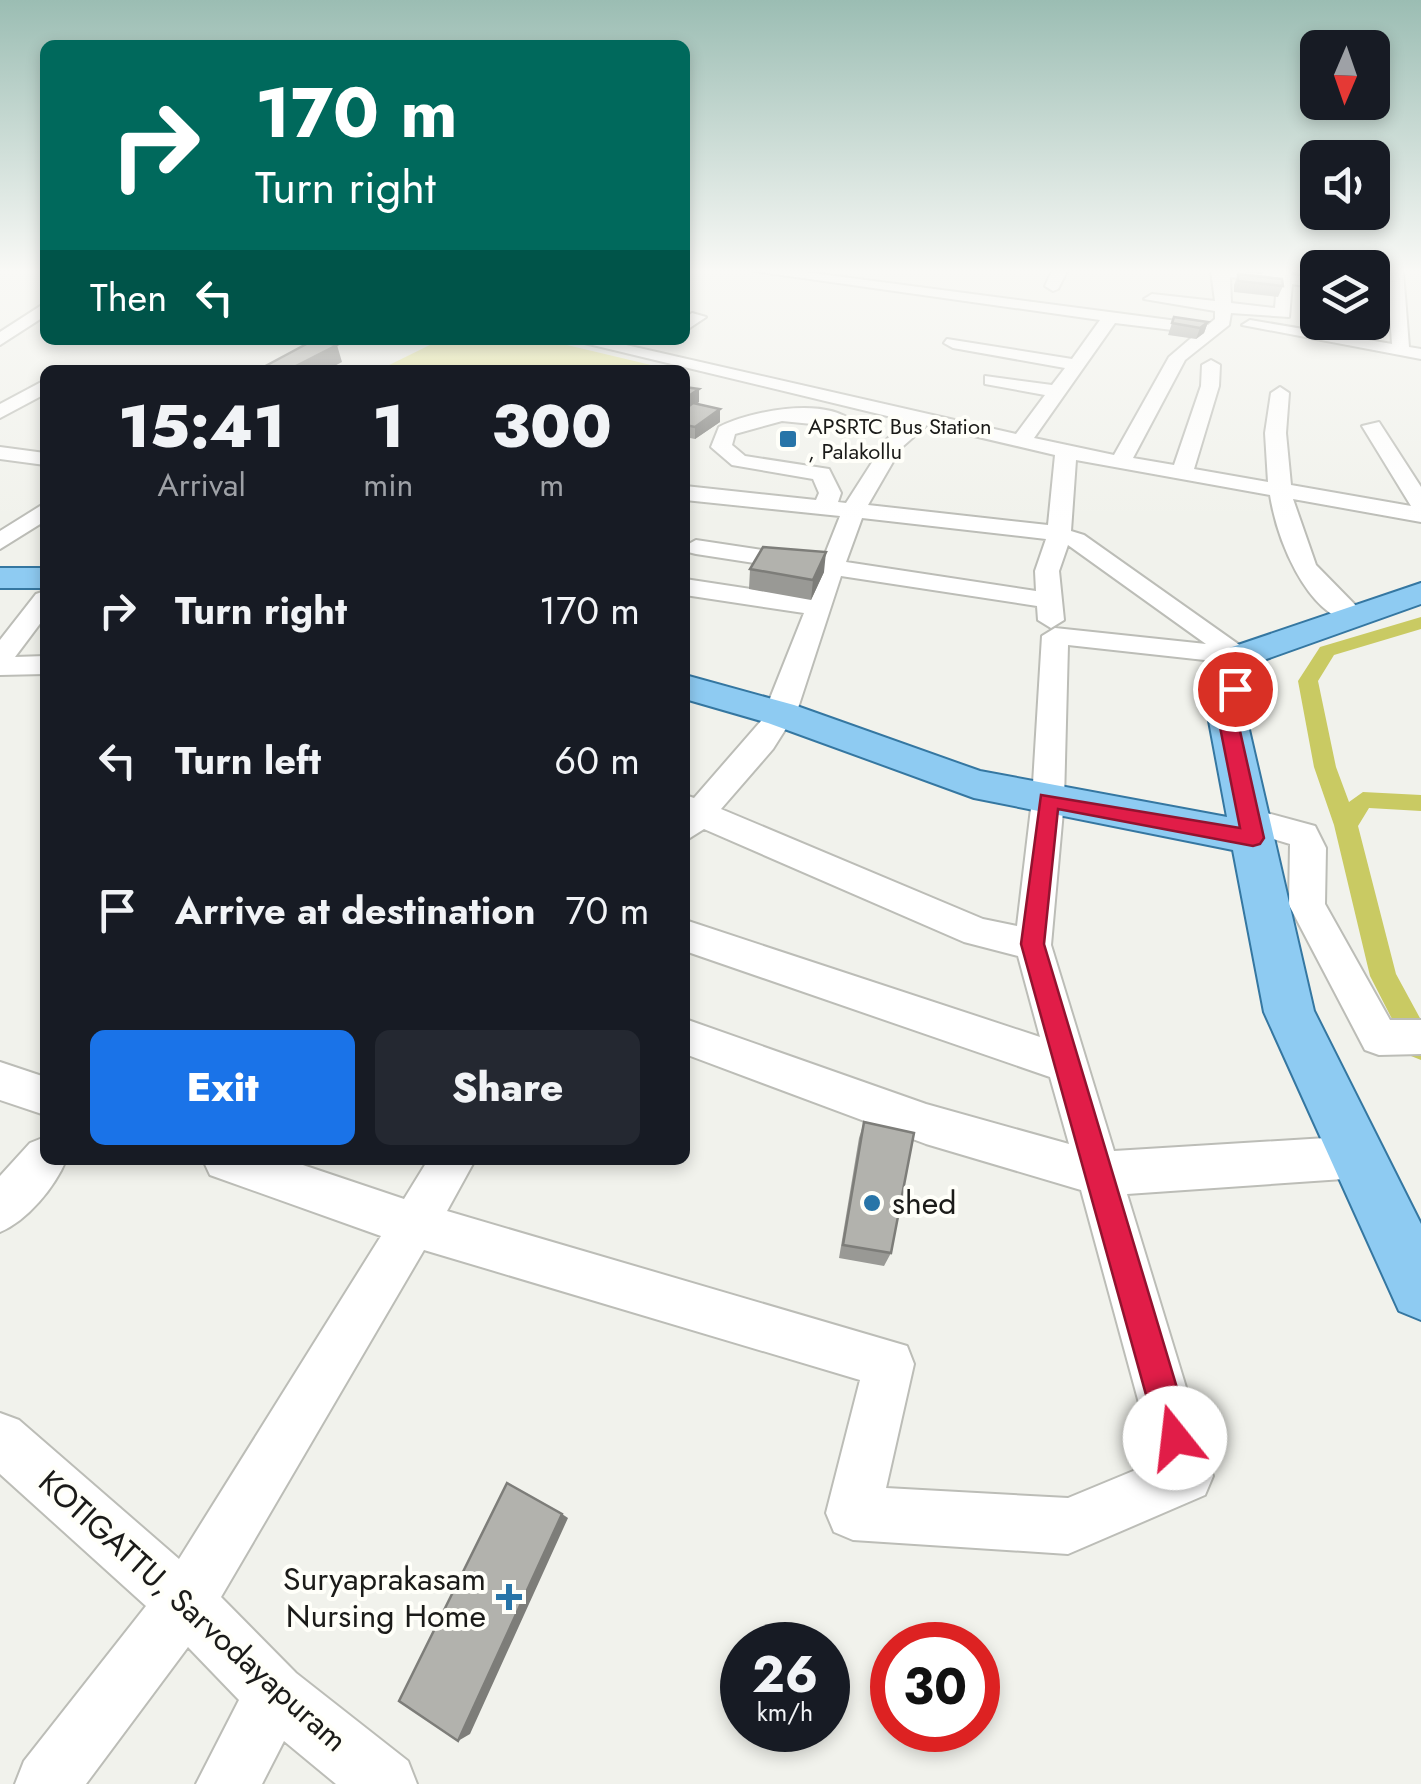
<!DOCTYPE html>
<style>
:root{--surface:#171b24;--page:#242831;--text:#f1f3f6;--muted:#9ea1a6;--accent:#1a73e8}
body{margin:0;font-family:Jost,sans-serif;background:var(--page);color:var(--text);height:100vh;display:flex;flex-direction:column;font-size:38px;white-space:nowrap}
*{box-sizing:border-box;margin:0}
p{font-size:32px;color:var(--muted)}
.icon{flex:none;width:55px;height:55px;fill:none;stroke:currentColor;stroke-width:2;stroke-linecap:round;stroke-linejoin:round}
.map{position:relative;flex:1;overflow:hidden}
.sheet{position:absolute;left:40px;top:365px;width:650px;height:800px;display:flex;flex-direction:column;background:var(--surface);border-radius:15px;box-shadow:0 5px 15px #0003}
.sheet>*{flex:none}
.top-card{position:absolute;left:40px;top:40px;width:650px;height:305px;border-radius:15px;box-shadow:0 5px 15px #0003;background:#00695c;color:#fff;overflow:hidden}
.needle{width:65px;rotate:182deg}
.controls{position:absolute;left:1300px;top:30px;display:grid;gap:20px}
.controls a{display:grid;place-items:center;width:90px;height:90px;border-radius:15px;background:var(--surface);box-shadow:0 5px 15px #0003;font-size:50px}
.speed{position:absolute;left:720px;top:1622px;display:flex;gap:20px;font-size:50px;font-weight:700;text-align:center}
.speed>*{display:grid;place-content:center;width:130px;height:130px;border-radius:50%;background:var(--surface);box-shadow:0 5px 15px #0003;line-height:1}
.speed small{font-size:25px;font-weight:400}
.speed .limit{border:15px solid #d22;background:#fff;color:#111}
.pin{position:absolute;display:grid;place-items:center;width:85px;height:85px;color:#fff;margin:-42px;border:5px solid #fff;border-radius:50%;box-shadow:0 2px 10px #0007}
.me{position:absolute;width:110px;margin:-55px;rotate:344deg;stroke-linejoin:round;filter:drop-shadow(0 0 8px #0008)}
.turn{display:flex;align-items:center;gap:35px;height:210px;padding:0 50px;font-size:45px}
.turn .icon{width:130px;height:130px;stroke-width:2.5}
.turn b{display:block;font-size:70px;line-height:85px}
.then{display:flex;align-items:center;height:95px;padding:0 50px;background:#0003;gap:20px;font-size:38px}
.eta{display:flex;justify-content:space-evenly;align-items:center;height:170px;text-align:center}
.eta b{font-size:60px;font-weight:800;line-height:70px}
.primary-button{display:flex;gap:20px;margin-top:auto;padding:20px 50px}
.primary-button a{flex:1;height:115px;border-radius:15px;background:var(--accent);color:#fff;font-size:40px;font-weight:800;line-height:115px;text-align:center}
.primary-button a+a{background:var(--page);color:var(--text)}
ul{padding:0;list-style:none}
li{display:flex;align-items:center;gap:30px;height:150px;padding:0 50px}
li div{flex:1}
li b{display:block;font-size:38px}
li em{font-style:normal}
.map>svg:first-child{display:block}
</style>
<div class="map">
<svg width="1421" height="1784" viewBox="0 0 1421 1784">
<rect width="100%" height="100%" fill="#f1f2ec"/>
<path fill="#e8e992" d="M 440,340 L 546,340 L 651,365 L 645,370 L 379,370 Z"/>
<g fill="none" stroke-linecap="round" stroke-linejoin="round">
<path fill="#c9ca63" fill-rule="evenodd" d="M 1421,617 L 1421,629 L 1334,655 L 1318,681 L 1336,767 L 1349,802 L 1363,792 L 1421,795 L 1421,811 L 1369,808 L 1358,826 L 1396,974 L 1421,1020 L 1421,1060 L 1411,1056 L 1370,976 L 1334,825 L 1314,767 L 1298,681 L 1320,647 Z"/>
<defs>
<path id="minor" d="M 754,271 L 797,271 L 1208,325 L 1215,319 L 1215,311 L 1144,299 L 1152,294 L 1215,301 L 1211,271 L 1293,271 L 1292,275 L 1318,278 L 1318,288 L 1292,284 L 1289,317 L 1231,313 L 1229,325 L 1185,360 L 1133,458 L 1174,465 L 1201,386 L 1202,365 L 1211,360 L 1220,365 L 1219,386 L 1194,469 L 1268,482 L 1265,433 L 1271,393 L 1280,387 L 1289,393 L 1286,433 L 1291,485 L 1411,506 L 1362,426 L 1379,422 L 1421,487 L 1421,522 L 1293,499 L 1316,565 L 1366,616 L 1353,624 C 1305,612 1277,539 1270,495 L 1076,460 L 1071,531 L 1084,535 L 1255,656 L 1241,664 L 1068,645 L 1064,800 L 1051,945 L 1114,1151 L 1358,1136 L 1373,1142 L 1380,1157 L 1373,1172 L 1358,1178 L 1127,1194 L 1213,1476 L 1205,1495 L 1068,1554 L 853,1540 L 834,1532 L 826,1513 L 860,1380 L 424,1250 L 221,1597 L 296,1673 L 408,1761 L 417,1784 L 336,1784 L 284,1741 L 262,1784 L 196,1784 L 239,1700 L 188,1647 L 86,1784 L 15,1784 L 24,1761 L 146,1606 L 0,1474 L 0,1413 L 19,1420 L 179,1559 L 381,1236 L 210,1175 L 203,1160 L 288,1160 L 404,1199 L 428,1160 L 475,1160 L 447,1211 L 907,1346 L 914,1364 L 886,1488 L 1068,1498 L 1155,1462 L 1081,1190 L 926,1144 L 685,1054 L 685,1019 L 926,1104 L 1069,1144 L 1050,1077 L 685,951 L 685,920 L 1040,1037 L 1018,956 L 964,942 L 704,829 L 685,841 L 685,795 L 694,798 L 761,721 L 804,613 L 685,595 L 685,579 L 809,598 L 818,573 L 696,554 L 688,552 L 685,546 L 696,540 L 823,559 L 840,516 L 685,500 L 685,486 L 816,500 L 819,493 L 813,479 L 732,465 L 711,447 L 719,427 C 750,411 823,397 852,421 L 842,427 L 782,421 L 735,434 L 732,445 L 745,456 L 829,469 L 841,493 L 838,502 L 846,503 L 887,439 L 908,421 L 572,340 L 604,340 L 1016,434 L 1045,395 L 985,384 L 985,376 L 1052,385 L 1065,368 L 953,348 L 944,343 L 947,339 L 1072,359 L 1100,320 ZM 1230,277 L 1277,283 L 1275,308 L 1231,303 ZM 1115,323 L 1197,333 L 1169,357 L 1114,455 L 1034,438 ZM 927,425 L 1055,455 L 1048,525 L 868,505 L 901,448 ZM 862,518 L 1046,539 L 1035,571 L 1036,591 L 846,562 ZM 1068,545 L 1206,644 L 1055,628 L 1042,636 L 1032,800 L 1017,926 L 983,919 L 721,809 L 773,749 L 797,711 L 841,576 L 1037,606 L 1038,620 L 1051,628 L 1064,620 L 1059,571 Z
M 1052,271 L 1067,271 L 1058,289 L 1053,291 L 1045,286 Z
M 1387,271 L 1403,271 L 1409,347 L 1421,349 L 1421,359 L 1242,325 L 1250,320 L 1392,344 Z
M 45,303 L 45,316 L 0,345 L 0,332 Z
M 692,313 L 706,317 L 685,331 L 685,318 Z
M 45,380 L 45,394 L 0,418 L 0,404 Z
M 0,447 L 45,453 L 45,465 L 0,459 Z
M 45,503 L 45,521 L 0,549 L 0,531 Z
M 45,591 L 45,617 L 15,657 L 45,656 L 45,674 L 0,675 L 0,640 L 36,594 Z
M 1252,809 L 1315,826 L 1326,848 L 1325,904 L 1390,1020 L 1421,1020 L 1421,1054 L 1379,1055 L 1365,1050 L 1289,905 L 1290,844 L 1240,829 L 1236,821 L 1240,813 Z
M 0,1062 L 45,1077 L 45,1115 L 0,1100 Z
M 45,1137 L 45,1160 L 66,1160 C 55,1187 27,1221 0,1232 L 0,1176 L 30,1143 Z"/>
<path id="major" d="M 0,568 L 45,568 L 45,588 L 0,588 Z
M 1421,583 L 1421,604 L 1258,662 L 1247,721 L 1314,1011 L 1421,1224 L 1421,1320 L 1399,1311 L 1264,1012 L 1233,850 L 974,798 L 768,723 L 685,699 L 685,675 L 794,705 L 980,771 L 1227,817 L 1209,721 L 1229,648 Z"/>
</defs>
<use href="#minor" stroke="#bcbdb7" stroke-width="4"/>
<use href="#major" stroke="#3577a1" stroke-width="4"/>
<use href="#minor" fill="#fff" fill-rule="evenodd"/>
<use href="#major" fill="#8ecbf2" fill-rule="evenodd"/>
</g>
<path fill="#999995" d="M 1235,271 L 1263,271 L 1262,274 Z
M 1238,274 L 1283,286 L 1278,297 L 1234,292 L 1234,285 Z
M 1174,317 L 1208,322 L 1204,333 L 1196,339 L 1168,335 Z
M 685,387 L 699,389 L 699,402 L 696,404 L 720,409 L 720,422 L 695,439 L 685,437 Z
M 750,569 L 824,572 L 811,600 L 749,589 Z
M 864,1122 L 891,1253 L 884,1266 L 839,1258 L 859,1138 Z"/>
<path fill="#7d7d79" d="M 1208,322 L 1204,333 L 1196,339 L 1200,328 Z
M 337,345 L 342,362 L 327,370 L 288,370 Z
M 699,389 L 699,402 L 692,406 L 685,417 L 685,405 L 690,400 L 690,395 Z
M 720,409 L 720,422 L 695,439 L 695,427 Z
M 826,552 L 824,572 L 811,600 L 813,580 Z
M 562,1514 L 568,1518 L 470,1734 L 458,1741 Z"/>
<path fill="#b2b2ad" stroke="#7d7d79" stroke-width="2.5" d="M 1238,274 L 1282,279 L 1283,286 L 1238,281 Z
M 1174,317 L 1208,322 L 1200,328 L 1172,323 Z
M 312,341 L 337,345 L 288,370 L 258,370 Z
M 685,387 L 699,389 L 690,395 L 685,394 Z
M 693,403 L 720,409 L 695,427 L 685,425 L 685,409 Z
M 763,547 L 826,552 L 813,580 L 750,569 Z
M 864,1122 L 914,1133 L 891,1253 L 843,1245 Z
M 507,1483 L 562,1514 L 458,1741 L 399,1701 Z"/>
<linearGradient id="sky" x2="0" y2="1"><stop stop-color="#9bbdb3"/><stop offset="0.52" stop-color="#f9f9f6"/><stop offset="1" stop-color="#f9f9f6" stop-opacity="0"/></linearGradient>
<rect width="1421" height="521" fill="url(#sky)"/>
<path fill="#e11d48" stroke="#92132f" stroke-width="2.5" d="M 1235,683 L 1244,689 L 1238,722 L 1264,838 L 1260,844 L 1253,846 L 1058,809 L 1044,944 L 1192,1438 L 1187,1450 L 1175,1455 L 1163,1450 L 1158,1438 L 1021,944 L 1041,795 L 1240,828 L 1219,722 L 1225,689 Z"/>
<g fill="#2875a8" stroke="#fffff9" stroke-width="4">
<rect x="778" y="429" width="20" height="20" rx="5"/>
<circle cx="872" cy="1203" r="10"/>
<path d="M504 1582h10v10h10v10h-10v10h-10v-10h-10v-10h10z"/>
</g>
<g text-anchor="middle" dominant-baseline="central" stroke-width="8" stroke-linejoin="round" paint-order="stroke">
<g font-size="22" fill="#1b1b19" stroke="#fffff9" text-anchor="start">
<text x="808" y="426">APSRTC Bus Station<tspan x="808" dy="25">, Palakollu</tspan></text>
</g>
<g font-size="32" fill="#1b1b19" stroke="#fffff9" text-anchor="start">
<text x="892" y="1203">shed</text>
<text x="486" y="1579" text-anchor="end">Suryaprakasam<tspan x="486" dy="37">Nursing Home</tspan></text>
</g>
<g font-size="32" fill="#1b1b19" stroke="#fffff9">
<text transform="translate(193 1611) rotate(42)">KOTIGATTU, Sarvodayapuram</text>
</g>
</g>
</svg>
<div class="controls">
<a><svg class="needle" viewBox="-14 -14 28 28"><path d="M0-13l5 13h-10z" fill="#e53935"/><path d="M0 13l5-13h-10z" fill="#9ea1a6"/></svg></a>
<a><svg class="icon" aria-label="sound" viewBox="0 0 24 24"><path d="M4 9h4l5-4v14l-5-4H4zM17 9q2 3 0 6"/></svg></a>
<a><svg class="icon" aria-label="layers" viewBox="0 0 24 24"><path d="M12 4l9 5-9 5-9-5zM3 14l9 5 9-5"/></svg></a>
</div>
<div class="speed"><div>26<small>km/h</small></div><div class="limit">30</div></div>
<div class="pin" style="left:1235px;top:689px;background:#d93025"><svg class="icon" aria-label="arrive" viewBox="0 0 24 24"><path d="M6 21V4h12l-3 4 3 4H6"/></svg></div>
<svg class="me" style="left:1175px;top:1438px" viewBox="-20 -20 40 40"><circle r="19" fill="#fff"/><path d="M0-13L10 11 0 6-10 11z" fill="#e11d48"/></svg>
<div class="top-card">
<div class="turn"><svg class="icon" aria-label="right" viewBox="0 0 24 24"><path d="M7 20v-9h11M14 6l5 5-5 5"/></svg><div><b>170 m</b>Turn right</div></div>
<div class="then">Then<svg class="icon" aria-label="left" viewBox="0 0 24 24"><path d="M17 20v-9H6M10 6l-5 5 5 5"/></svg></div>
</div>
<section class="sheet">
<div class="eta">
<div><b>15:41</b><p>Arrival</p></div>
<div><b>1</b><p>min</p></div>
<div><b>300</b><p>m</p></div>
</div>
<ul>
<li><svg class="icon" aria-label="right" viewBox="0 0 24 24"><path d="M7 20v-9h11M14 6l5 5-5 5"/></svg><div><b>Turn right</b></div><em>170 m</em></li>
<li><svg class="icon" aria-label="left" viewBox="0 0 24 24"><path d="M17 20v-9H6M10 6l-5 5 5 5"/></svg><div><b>Turn left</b></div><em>60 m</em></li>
<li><svg class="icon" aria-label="arrive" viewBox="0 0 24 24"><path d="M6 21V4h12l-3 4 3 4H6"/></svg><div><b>Arrive at destination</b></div><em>70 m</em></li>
</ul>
<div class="primary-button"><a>Exit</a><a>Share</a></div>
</section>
</div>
